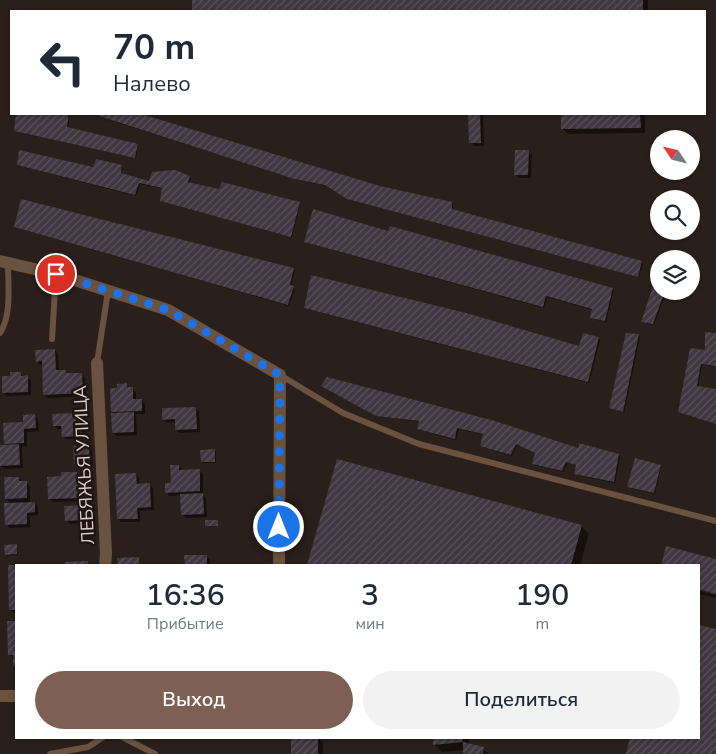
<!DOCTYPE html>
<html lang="ru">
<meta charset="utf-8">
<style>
:root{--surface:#fff;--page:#f2f2f3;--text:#1f2937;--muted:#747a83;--accent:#7d6053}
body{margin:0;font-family:"Nunito Sans",sans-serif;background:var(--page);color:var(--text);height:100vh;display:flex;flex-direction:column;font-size:19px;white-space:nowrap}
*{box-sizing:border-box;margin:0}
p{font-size:16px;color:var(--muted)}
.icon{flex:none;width:28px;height:28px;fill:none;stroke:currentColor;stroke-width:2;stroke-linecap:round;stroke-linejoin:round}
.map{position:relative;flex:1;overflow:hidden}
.details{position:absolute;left:15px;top:564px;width:685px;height:175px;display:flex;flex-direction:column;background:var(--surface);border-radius:0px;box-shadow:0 1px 4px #0004}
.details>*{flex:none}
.guide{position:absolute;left:10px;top:10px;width:696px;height:105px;border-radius:0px;box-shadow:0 1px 4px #0004;background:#fff;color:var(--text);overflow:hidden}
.needle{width:32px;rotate:305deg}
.controls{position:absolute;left:650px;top:130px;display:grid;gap:10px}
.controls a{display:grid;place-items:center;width:50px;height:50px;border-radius:50%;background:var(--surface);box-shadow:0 1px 4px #0004;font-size:25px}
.pin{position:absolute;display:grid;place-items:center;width:42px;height:42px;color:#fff;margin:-21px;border:2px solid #fff;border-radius:50%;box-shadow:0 1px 5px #0007}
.me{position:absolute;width:55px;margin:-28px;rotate:0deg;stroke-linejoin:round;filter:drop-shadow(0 0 4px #0008)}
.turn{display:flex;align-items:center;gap:18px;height:105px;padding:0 20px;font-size:22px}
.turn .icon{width:65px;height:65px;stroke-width:2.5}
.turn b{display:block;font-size:35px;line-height:42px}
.eta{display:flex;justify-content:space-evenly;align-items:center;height:85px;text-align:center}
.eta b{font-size:30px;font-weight:600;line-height:35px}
.action{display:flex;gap:10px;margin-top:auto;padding:10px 20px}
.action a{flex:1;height:58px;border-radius:30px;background:var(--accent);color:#fff;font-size:20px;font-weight:600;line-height:58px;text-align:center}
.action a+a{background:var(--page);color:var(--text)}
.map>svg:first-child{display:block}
</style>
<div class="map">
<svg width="716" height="754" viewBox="0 0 716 754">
<defs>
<pattern id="building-hatch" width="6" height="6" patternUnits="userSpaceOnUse" patternTransform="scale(1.25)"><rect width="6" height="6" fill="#403740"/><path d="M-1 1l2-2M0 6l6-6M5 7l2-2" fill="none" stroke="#5b535a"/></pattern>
</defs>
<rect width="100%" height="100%" fill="#2a1f1a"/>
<path fill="#0007" d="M 194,0 L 648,0 L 648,11 L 194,11 Z
M 18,114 L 70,114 L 68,129 L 137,146 L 138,147 L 136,158 L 17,132 L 15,130 Z
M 91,114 L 136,114 L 380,187 L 452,203 L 453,205 L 453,211 L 641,263 L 643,264 L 639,277 L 350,200 L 328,186 L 297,180 Z
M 470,114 L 483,114 L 484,146 L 474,146 L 470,142 Z
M 562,114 L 645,114 L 645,133 L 568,134 L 562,128 Z
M 528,152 L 532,155 L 531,178 L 519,178 L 516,175 Z
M 18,164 L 94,169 L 122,167 L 123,168 L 121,175 L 150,182 L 190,177 L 191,178 L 189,183 L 219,191 L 299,203 L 300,204 L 292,237 L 163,202 L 161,201 L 164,189 L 140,184 L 136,196 L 20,166 Z
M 15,226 L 294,269 L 295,270 L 291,287 L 295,289 L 289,306 L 17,228 Z
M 389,232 L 613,289 L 614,290 L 606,322 L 593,319 L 591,318 L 593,310 L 547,297 L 544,308 L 307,243 Z
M 659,291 L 667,291 L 654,325 L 643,323 L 642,321 Z
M 305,308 L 579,347 L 599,338 L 600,340 L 589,383 L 307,309 Z
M 627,334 L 639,335 L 640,337 L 624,413 L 610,408 Z
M 716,334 L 716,366 L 702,365 L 698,387 L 716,391 L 716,424 L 680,411 L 706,352 Z
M 55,350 L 58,354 L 59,371 L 66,371 L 69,375 L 81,374 L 85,378 L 86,396 L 48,398 L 44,394 L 43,364 L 40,365 L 37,361 Z
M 21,373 L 24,377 L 27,377 L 31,380 L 31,395 L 7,396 L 4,393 L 11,377 Z
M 126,385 L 136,392 L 136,400 L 142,400 L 145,404 L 145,414 L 136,414 L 137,435 L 117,436 L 113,433 L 112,389 L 119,389 Z
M 324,387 L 579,450 L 619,455 L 620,457 L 615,483 L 577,475 L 575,473 L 577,465 L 568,463 L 563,472 L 534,465 L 533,464 L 537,453 L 517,445 L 512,456 L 483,447 L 482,446 L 484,435 L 459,429 L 456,440 L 420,430 L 419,429 L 420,422 L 378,416 Z
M 195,408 L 199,411 L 200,432 L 180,433 L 176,430 L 176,422 L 167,423 L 163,419 Z
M 75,414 L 79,418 L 79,423 L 81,423 L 85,426 L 85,439 L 66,439 L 63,436 L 63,429 L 58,429 L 54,425 Z
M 35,416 L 38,419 L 39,431 L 27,432 L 27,446 L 22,447 L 23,468 L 4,469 L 1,466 L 5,446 L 4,424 L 25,423 Z
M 89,447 L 92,451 L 93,466 L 78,467 L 75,463 Z
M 214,450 L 216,452 L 216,463 L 203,463 L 202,462 Z
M 178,466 L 182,469 L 182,471 L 199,470 L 203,474 L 203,495 L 206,498 L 207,517 L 186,518 L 182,514 L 181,495 L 170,496 L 166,492 L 172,484 Z
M 660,466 L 661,467 L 655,494 L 630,488 L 629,487 Z
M 76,473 L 80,477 L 84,476 L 88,480 L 89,501 L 53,502 L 50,499 L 62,477 Z
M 136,475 L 139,478 L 139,485 L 149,484 L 153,488 L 154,510 L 140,511 L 140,522 L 121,522 L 118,519 Z
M 18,478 L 22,481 L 26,482 L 30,486 L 30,503 L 34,503 L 38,506 L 38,515 L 30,516 L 30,527 L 10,528 L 7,525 L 11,504 L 6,499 Z
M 85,506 L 89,510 L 89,523 L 70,524 L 66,520 Z
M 581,526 L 589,534 L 580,565 L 309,565 Z
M 16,546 L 17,547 L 18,555 L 7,556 L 6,554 Z
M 206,556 L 210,559 L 210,565 L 186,565 Z
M 9,566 L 16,566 L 16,613 L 14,613 L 11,610 Z
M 699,591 L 716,595 L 716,598 L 699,594 Z
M 8,622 L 16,622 L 16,667 L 14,665 L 14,658 L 9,654 Z
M 699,626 L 716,631 L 716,754 L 627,754 L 631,738 L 699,738 Z
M 292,738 L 318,738 L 323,742 L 323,754 L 292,754 Z
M 434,738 L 469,738 L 469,745 L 483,749 L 489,754 L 464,754 L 464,750 L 442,752 L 434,744 Z"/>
<path fill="url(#building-hatch)" d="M 192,0 L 643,0 L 643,11 L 192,11 Z
M 16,114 L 69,114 L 67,127 L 138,144 L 135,158 L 14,131 Z
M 93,114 L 141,114 L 380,186 L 452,202 L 452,209 L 642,261 L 638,277 L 347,199 L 325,185 L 294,179 Z
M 468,114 L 480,114 L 481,143 L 469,143 Z
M 561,114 L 640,114 L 641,128 L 561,129 Z
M 19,150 L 93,167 L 96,159 L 122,165 L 121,173 L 149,181 L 152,172 L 175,170 L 190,176 L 188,182 L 219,189 L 222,182 L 300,202 L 291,237 L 160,201 L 162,188 L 139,183 L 135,195 L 17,165 Z
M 515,150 L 529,150 L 528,175 L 514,175 Z
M 21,199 L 294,268 L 290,285 L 294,286 L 288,305 L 14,227 Z
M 313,209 L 388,231 L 390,226 L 613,288 L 605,321 L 590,318 L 592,309 L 546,296 L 543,307 L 304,242 Z
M 311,275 L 466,313 L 579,346 L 583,333 L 599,337 L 588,382 L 304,308 Z
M 654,283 L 659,285 L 659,291 L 665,291 L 653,324 L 641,322 Z
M 705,332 L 716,333 L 716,366 L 701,364 L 697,386 L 716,389 L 716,424 L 678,412 L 690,348 L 705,350 Z
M 626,333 L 639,334 L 623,412 L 609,408 Z
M 55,349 L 56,370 L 66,370 L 66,373 L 82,373 L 83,393 L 43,395 L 42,361 L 36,362 L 35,350 Z
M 10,372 L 21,372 L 21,376 L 28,375 L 28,392 L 2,393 L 2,376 L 10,376 Z
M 327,377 L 495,421 L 578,448 L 579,443 L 619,454 L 614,482 L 574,474 L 576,465 L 566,462 L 562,471 L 532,464 L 535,453 L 516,444 L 511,455 L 480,446 L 483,434 L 457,428 L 455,439 L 417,429 L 419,421 L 376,416 L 321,386 Z
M 127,383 L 127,387 L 133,387 L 133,399 L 142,399 L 142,411 L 111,412 L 110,388 L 117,388 L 117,384 Z
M 196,407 L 197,429 L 175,430 L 175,419 L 162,420 L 162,408 Z
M 134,412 L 134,432 L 112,433 L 111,413 Z
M 76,413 L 76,422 L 82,421 L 82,436 L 62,437 L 61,426 L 53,426 L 52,414 Z
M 35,414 L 36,428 L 24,429 L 24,443 L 4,444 L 3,423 L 23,422 L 23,415 Z
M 19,444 L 20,465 L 0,466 L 0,445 Z
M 73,446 L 89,446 L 90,463 L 74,464 Z
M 215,449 L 215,462 L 201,462 L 200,450 Z
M 635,458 L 661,465 L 654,493 L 627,487 Z
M 337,459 L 582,525 L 571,565 L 307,565 Z
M 170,465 L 179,465 L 179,470 L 200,469 L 200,491 L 165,493 L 165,483 L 171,483 Z
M 61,472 L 77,472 L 77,476 L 85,475 L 86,498 L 48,499 L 47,477 L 61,476 Z
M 136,473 L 137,484 L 150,483 L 151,507 L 137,508 L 138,519 L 117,519 L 115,474 Z
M 4,477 L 19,477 L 19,481 L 27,481 L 27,498 L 5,499 Z
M 203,493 L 204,514 L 181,515 L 180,494 Z
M 35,502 L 35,512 L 27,513 L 27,524 L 5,525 L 4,503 Z
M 86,505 L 86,520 L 65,521 L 64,506 Z
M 205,520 L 218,520 L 218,526 L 205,526 Z
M 17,544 L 17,554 L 5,555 L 4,545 Z
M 666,546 L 716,559 L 716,594 L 699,589 L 699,565 L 661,565 Z
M 184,555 L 207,555 L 207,565 L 185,565 Z
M 139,557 L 139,565 L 118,565 L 117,558 Z
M 88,561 L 88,565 L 65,565 L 65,562 Z
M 8,565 L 16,565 L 16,610 L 9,610 Z
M 7,621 L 16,621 L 16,665 L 13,666 L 13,655 L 8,655 Z
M 699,625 L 716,629 L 716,754 L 626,754 L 630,738 L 699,738 Z
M 291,738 L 318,738 L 318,754 L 291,754 Z
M 433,738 L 463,738 L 463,742 L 484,747 L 483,754 L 463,754 L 463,742 L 433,745 Z"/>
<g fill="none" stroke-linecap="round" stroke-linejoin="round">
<path stroke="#6a5240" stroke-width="6" d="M 0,333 C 12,315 8,284 8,263
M 52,339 L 56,274
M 97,363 L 108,291
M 280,375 L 343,413 L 419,444 L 716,521
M 124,738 L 155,754
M 50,754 L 88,747 L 102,738"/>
<path stroke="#6a5240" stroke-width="12" d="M 0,261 L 56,274 L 168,310 L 280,375 L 279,565
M 97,363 L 106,554 L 105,565
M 0,696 L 16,696"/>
</g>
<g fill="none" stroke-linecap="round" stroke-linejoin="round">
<path stroke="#1a73e8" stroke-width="9" stroke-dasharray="0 16.2" d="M 56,274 L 168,310 L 280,375 L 279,527"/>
</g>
<g text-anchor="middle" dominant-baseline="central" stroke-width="5" stroke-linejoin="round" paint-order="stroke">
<g font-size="18" fill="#d9d1ce" stroke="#201511">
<text transform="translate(84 465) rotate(-93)">ЛЕБЯЖЬЯ УЛИЦА</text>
</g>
</g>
</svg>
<div class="controls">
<a><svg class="needle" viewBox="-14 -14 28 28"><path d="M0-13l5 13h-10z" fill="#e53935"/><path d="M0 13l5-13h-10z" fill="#747a83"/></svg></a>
<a><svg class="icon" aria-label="search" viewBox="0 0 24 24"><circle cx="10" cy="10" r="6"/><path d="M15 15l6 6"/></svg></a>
<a><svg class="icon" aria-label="layers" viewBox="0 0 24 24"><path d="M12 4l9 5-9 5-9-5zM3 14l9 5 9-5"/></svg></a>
</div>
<div class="pin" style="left:56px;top:274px;background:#d93025"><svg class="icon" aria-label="arrive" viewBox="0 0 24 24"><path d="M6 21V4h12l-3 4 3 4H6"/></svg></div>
<svg class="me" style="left:279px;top:527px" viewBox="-20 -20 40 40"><circle r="17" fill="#1a73e8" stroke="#fff" stroke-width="3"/><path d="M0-11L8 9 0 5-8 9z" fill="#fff"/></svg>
<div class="guide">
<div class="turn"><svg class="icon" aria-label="left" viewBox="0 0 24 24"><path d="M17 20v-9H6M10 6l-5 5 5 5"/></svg><div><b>70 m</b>Налево</div></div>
</div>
<section class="details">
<div class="eta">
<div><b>16:36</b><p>Прибытие</p></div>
<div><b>3</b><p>мин</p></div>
<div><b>190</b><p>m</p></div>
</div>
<div class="action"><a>Выход</a><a>Поделиться</a></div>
</section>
</div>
